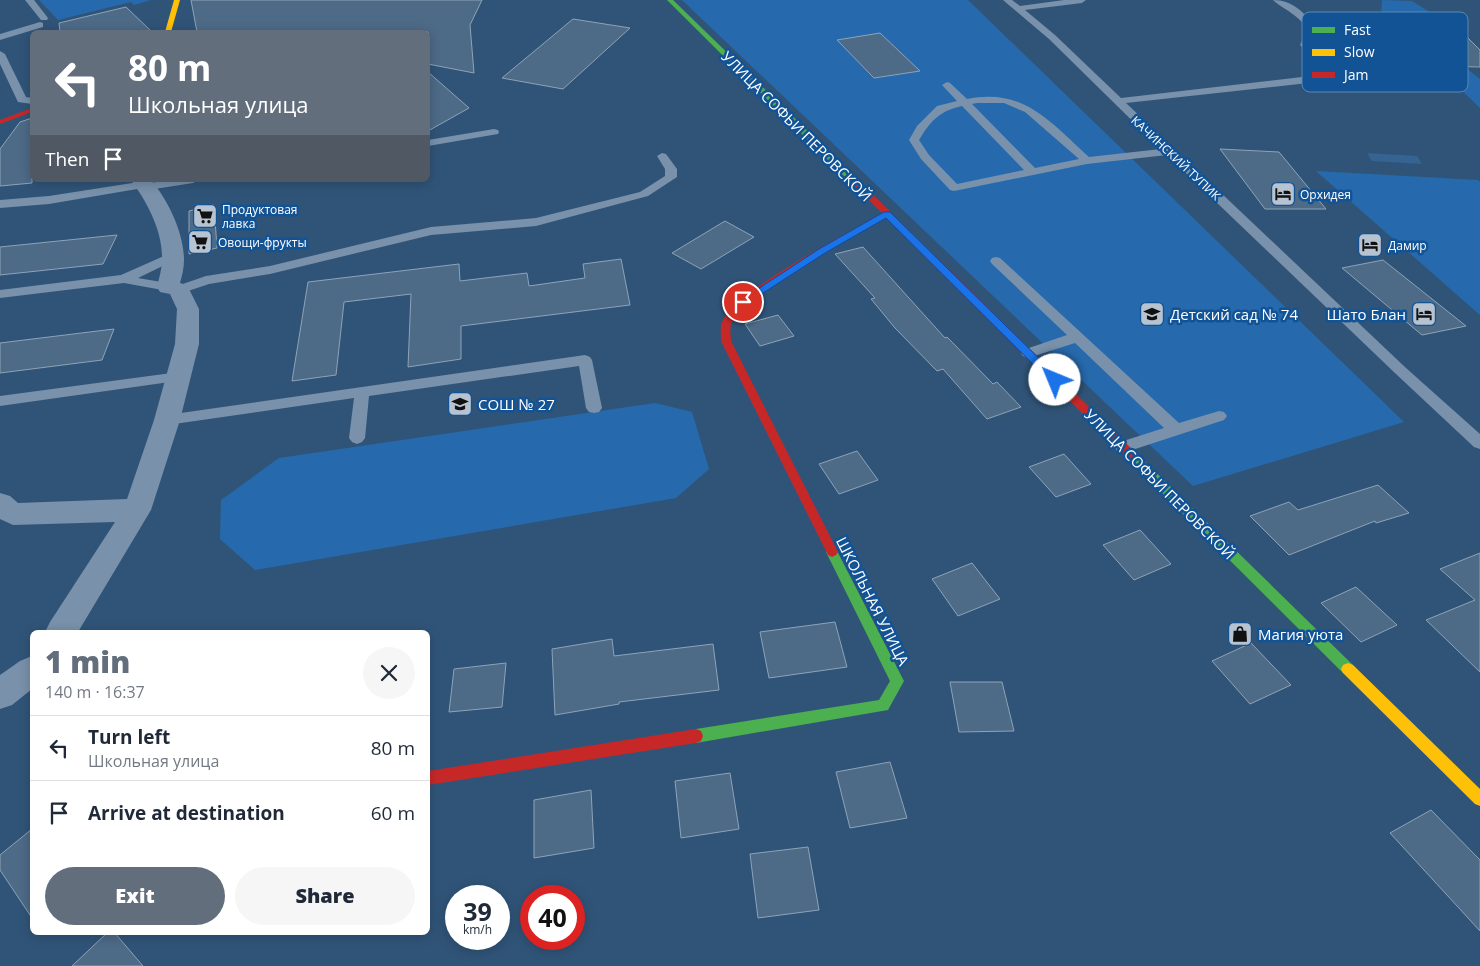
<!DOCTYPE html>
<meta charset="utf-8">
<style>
:root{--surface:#fff;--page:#f6f6f7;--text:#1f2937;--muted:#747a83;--line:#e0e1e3;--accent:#636e7c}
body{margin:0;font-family:"Open Sans",sans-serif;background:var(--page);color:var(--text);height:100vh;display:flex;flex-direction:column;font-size:19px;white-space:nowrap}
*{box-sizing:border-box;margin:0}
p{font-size:16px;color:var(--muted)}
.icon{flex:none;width:28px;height:28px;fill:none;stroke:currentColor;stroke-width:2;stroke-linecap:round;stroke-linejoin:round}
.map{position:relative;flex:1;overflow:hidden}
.panel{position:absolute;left:30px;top:630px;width:400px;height:305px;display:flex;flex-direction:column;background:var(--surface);border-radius:8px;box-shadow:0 2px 12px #0003}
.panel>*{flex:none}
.banner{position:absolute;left:30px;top:30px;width:400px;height:152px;border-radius:8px;box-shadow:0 2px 12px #0003;background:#636e7c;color:#fff;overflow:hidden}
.speed{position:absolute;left:445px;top:885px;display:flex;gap:10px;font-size:25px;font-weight:700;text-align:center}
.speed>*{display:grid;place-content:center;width:65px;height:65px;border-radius:50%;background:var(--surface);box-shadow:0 2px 12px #0003;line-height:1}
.speed small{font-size:12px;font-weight:400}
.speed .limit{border:8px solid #d22;background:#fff;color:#111}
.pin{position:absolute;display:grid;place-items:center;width:42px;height:42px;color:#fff;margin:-21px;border:2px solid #fff;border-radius:50%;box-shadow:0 1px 5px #0007}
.me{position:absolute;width:55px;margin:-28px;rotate:315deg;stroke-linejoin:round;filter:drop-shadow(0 0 4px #0008)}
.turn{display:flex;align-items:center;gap:18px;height:105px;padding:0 15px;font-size:22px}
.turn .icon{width:65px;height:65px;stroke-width:2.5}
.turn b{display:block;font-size:35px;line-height:42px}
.then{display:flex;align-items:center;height:48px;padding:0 15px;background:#0003;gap:10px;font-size:19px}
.round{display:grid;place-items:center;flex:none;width:52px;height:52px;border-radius:26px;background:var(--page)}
.head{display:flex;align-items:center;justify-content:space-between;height:85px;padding:0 15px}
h1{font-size:30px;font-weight:800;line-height:38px;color:var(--accent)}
.action{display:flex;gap:10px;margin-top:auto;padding:10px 15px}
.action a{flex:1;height:58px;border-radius:30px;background:var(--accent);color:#fff;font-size:20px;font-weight:800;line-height:58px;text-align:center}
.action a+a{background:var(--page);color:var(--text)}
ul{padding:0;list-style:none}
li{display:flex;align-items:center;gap:15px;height:65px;padding:0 15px;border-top:1px solid var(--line)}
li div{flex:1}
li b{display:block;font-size:19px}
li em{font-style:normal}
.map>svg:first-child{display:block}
</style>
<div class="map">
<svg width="1480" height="966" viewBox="0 0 1480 966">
<rect width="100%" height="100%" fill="#305478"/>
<path fill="#266aad" d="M 39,0 L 151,0 L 134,5 L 131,2 L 58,20 Z
M 682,0 L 968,0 L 1404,422 L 1193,486 Z
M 1382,0 L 1412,1 L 1439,18 L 1424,24 L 1432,41 L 1480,79 L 1480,108 L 1446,75 L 1381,19 Z
M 1316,171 L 1478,180 L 1480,182 L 1480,315 Z
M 655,403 L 692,412 L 709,469 L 676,498 L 255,570 L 220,539 L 221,500 L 279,458 Z"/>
<path fill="#356392" d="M 1367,153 L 1417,156 L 1422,164 L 1372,161 Z"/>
<path fill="#4d6a87" stroke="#8ea3b8" d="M 191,0 L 482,0 L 470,25 L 474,73 L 428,64 L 428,32 L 197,32 Z
M 126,7 L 152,32 L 60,32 L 59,23 Z
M 573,19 L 630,28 L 563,89 L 502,78 Z
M 1355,21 L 1456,26 L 1480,50 L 1480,67 L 1400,65 Z
M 880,33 L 920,71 L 874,78 L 837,40 Z
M 428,72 L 469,108 L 428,131 Z
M 32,118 L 32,183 L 0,186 L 0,149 L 20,122 Z
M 1220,149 L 1279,152 L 1326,209 L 1265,209 Z
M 214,205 L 217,248 L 189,254 L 189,211 Z
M 725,221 L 754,237 L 701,269 L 672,253 Z
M 117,235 L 103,264 L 0,275 L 0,247 Z
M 863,247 L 945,338 L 947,337 L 993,384 L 997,382 L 1021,407 L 987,419 L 943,369 L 937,371 L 895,328 L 871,299 L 875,298 L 835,254 Z
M 621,259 L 630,305 L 461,326 L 461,359 L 408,367 L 411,294 L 344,302 L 336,375 L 292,381 L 308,282 L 459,264 L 460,281 L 527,273 L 529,286 L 585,278 L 583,264 Z
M 1383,260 L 1466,326 L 1422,335 L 1342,268 Z
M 778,315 L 794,336 L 760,346 L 745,324 Z
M 114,329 L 102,360 L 0,373 L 0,343 Z
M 857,451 L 878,480 L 839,494 L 819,464 Z
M 1064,454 L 1091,484 L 1056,497 L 1029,467 Z
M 1378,485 L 1409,513 L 1376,523 L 1375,521 L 1289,555 L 1250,516 L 1289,502 L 1298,510 Z
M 1140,530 L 1171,564 L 1134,580 L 1103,545 Z
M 1480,553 L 1480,672 L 1426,620 L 1475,600 L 1440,569 Z
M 972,563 L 1000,599 L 958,616 L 932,579 Z
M 1356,587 L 1397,625 L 1361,642 L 1321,603 Z
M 835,622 L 847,667 L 769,678 L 760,632 Z
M 612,639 L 614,656 L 713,644 L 719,690 L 619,702 L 619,704 L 555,715 L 552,649 Z
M 1251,643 L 1291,685 L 1250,704 L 1212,661 Z
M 506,663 L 502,707 L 449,712 L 454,669 Z
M 950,682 L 1002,682 L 1014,731 L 959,732 Z
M 890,762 L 907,818 L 850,828 L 836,772 Z
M 730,773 L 739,829 L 681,838 L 675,781 Z
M 591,790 L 594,848 L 534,858 L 534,800 Z
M 1431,810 L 1480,860 L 1480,931 L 1390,833 Z
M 32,829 L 32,918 L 0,870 L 0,855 Z
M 808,847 L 819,910 L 758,918 L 750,854 Z
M 108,932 L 114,932 L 143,966 L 72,966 Z"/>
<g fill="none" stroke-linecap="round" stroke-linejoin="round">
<path fill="#7991ab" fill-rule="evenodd" d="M 25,0 L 34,0 L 48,18 L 47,20 L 41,20 Z
M 1003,0 L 1012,0 L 1020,6 L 1064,0 L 1086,0 L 1082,3 L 1025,10 L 1055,35 L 1121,98 L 1336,73 L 1302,47 L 1300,45 L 1307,30 C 1299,14 1285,11 1273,0 C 1292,0 1307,13 1315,30 L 1310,44 L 1343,68 L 1346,74 L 1335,80 L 1126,103 L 1406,368 L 1480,434 L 1480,449 L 1474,447 L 1396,374 L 1167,155 L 1087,164 L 954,191 L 950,190 L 921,159 L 909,140 L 917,126 L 937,106 L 957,101 L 942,85 L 947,82 L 950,83 L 967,99 C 1024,87 1051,123 1089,157 L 1161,149 L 1049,39 ZM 977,103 L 1004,103 L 1025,112 L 1079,159 L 1035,168 L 972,104 ZM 962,106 L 1024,170 L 957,184 L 929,155 L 919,140 C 931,120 940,111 962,106 Z
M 40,22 L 43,23 L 43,27 L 0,40 L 0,34 Z
M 0,51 L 5,54 L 26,97 L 32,98 L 32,104 L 18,102 L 17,100 L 0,64 Z
M 494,129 L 498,130 L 499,132 L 498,134 L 428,146 L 428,140 Z
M 662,153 L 666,154 L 677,169 L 677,177 L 648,196 L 536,226 L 431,235 L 270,274 L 209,284 L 179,294 L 174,293 L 173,290 L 168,291 L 124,283 L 0,298 L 0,290 L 121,275 L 173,252 L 177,253 L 179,256 L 177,259 L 138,278 L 173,284 L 174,287 L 206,276 L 270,266 L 431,227 L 536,218 L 640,192 L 665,176 L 665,169 L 657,156 Z
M 171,180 L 199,180 L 193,183 L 148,190 L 143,188 L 49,204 L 0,208 L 0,200 L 49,196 L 145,181 L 150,183 Z
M 996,257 L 1000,258 L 1179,423 L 1219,411 L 1224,412 L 1227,416 L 1224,420 L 1123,453 L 1117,451 L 1115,447 L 1117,443 L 1164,428 L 1075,343 L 1028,358 L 1023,356 L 1021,353 L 1023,350 L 1067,335 L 992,264 L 990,261 L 992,258 Z
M 585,355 L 590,357 L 592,360 L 602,408 L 599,412 L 594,413 L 589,412 L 586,408 L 579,366 L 369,396 L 365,438 L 362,442 L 357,444 L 352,442 L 349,438 L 354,398 L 167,425 L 162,424 L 159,420 L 162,416 L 167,415 Z
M 179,372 L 184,374 L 186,377 L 184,380 L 0,406 L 0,396 Z"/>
<path fill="#7991ab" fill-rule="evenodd" d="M 131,180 L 151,180 C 168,200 184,233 184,260 C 184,268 182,276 180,283 L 187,285 L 199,309 L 199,344 L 180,420 L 151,510 L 78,632 L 45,632 L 50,622 L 115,522 L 13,525 L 0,519 L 0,493 L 10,496 L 18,503 L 127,499 L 154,420 L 175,344 L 177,309 L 170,294 L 160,292 L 157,287 C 159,278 162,269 162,260 C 163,231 147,202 131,180 Z
M 32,656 L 32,689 L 12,705 L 0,709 L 0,675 L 20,661 Z"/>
<path fill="#4caf50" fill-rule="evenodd" d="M 667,0 L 673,0 L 859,181 L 859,185 L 853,185 Z
M 1131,451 L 1135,452 L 1353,665 L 1355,669 L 1353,673 L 1348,675 L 1343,673 L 1127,458 L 1126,455 Z
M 832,547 L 836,549 L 904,681 L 888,710 L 696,743 L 691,741 L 689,736 L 691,731 L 696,729 L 879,700 L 890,681 L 826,552 L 828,549 Z"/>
<path fill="#ffc107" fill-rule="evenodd" d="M 174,0 L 180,0 L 171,32 L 165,32 Z
M 1348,663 L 1353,665 L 1480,789 L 1480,806 L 1475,804 L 1343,673 L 1341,669 L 1343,665 Z"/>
<path fill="#c62828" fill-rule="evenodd" d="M 32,108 L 32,112 L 0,124 L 0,120 Z
M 853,181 L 859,181 L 1135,452 L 1136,455 L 1135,458 L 1127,458 L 886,218 C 855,236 745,293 732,322 C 729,327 731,335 731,341 L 838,552 L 836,555 L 832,557 L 828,555 L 721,341 C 721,335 720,327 722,322 C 738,289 848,233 882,213 L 853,185 Z
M 696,729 L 701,731 L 703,736 L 701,741 L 696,743 L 428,785 L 428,771 Z"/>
</g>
<path fill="#1a73e8" stroke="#114b97" d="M 884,212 L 890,212 L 1058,377 L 1058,382 L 1051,382 L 886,218 L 825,253 L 746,304 L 740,304 L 738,302 L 819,249 Z"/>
<defs>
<symbol id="hotel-square" viewBox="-11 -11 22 22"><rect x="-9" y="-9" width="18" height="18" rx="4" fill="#b7c3d0" stroke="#125396"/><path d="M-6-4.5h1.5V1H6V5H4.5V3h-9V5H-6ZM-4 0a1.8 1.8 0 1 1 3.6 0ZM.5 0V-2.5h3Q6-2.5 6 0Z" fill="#111"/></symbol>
<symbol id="supermarket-square" viewBox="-11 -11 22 22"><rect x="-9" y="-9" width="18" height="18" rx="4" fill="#b7c3d0" stroke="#125396"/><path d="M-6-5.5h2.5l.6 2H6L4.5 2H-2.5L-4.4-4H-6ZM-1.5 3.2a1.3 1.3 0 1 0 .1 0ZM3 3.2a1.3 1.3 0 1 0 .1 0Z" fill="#111"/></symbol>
<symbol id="school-square" viewBox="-11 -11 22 22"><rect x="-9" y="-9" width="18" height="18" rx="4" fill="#b7c3d0" stroke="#125396"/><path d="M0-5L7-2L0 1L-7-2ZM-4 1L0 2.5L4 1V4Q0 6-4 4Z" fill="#111"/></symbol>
<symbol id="shop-square" viewBox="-11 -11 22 22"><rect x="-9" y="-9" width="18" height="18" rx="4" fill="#b7c3d0" stroke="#125396"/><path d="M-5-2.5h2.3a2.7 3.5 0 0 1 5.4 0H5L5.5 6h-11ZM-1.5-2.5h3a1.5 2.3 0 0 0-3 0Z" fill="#111"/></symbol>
</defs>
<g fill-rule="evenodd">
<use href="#hotel-square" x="1269" y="180" width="28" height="28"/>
<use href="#supermarket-square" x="191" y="202" width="28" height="28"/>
<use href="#supermarket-square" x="186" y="228" width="28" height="28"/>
<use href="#hotel-square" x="1356" y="231" width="28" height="28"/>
<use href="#school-square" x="1138" y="300" width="28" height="28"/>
<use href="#hotel-square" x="1410" y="300" width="28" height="28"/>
<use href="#school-square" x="446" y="390" width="28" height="28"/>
<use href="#shop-square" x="1226" y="620" width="28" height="28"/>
</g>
<g text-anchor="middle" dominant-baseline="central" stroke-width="5" stroke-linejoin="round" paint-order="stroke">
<g font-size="12" fill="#fff" stroke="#125396">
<text transform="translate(1176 158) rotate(43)">КАЧИНСКИЙ ТУПИК</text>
</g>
<g font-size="12" fill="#fff" stroke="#125396" text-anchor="start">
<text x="1300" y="194">Орхидея</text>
<text x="222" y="209">Продуктовая<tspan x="222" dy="14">лавка</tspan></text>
<text x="218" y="242">Овощи-фрукты</text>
<text x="1388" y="245">Дамир</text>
</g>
<g font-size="15" fill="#fff" stroke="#125396">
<text transform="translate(797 126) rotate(45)">УЛИЦА СОФЬИ ПЕРОВСКОЙ</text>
<text transform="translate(1160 484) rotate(45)">УЛИЦА СОФЬИ ПЕРОВСКОЙ</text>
<text transform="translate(873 601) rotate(63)">ШКОЛЬНАЯ УЛИЦА</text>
</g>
<g font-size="15" fill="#fff" stroke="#125396" text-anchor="start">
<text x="1170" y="314">Детский сад № 74</text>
<text x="1406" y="314" text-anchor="end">Шато Блан</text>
<text x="478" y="404">СОШ № 27</text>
<text x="1258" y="634">Магия уюта</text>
</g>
</g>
<rect x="1302" y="12" width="166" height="80" rx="8" fill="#125396" stroke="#5987b6" stroke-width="1"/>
<rect x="1312" y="27" width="23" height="6" fill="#4caf50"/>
<rect x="1312" y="49" width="23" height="7" fill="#ffc107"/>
<rect x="1312" y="72" width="23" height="6" fill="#c62828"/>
<g font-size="14" fill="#fff">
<text x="1344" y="35">Fast</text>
<text x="1344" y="57">Slow</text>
<text x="1344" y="80">Jam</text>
</g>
</svg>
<div class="speed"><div>39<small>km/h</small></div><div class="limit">40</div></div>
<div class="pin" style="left:743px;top:302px;background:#d93025"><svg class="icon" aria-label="arrive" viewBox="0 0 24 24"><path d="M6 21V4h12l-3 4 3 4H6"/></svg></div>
<svg class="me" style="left:1055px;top:380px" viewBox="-20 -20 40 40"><circle r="19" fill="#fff"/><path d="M0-13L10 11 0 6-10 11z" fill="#1a73e8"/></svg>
<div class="banner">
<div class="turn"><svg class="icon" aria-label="left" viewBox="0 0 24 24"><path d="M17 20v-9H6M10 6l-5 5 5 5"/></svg><div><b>80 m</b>Школьная улица</div></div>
<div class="then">Then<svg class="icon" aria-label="arrive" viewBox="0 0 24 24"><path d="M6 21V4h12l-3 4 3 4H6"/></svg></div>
</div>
<section class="panel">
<div class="head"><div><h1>1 min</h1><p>140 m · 16:37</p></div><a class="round"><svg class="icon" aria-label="close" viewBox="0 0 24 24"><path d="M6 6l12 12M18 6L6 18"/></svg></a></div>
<ul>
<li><svg class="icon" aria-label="left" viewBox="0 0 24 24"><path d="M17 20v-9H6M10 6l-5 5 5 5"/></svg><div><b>Turn left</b><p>Школьная улица</p></div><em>80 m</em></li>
<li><svg class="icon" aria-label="arrive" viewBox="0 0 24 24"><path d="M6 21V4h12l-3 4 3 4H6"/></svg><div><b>Arrive at destination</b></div><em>60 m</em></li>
</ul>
<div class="action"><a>Exit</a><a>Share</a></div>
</section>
</div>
